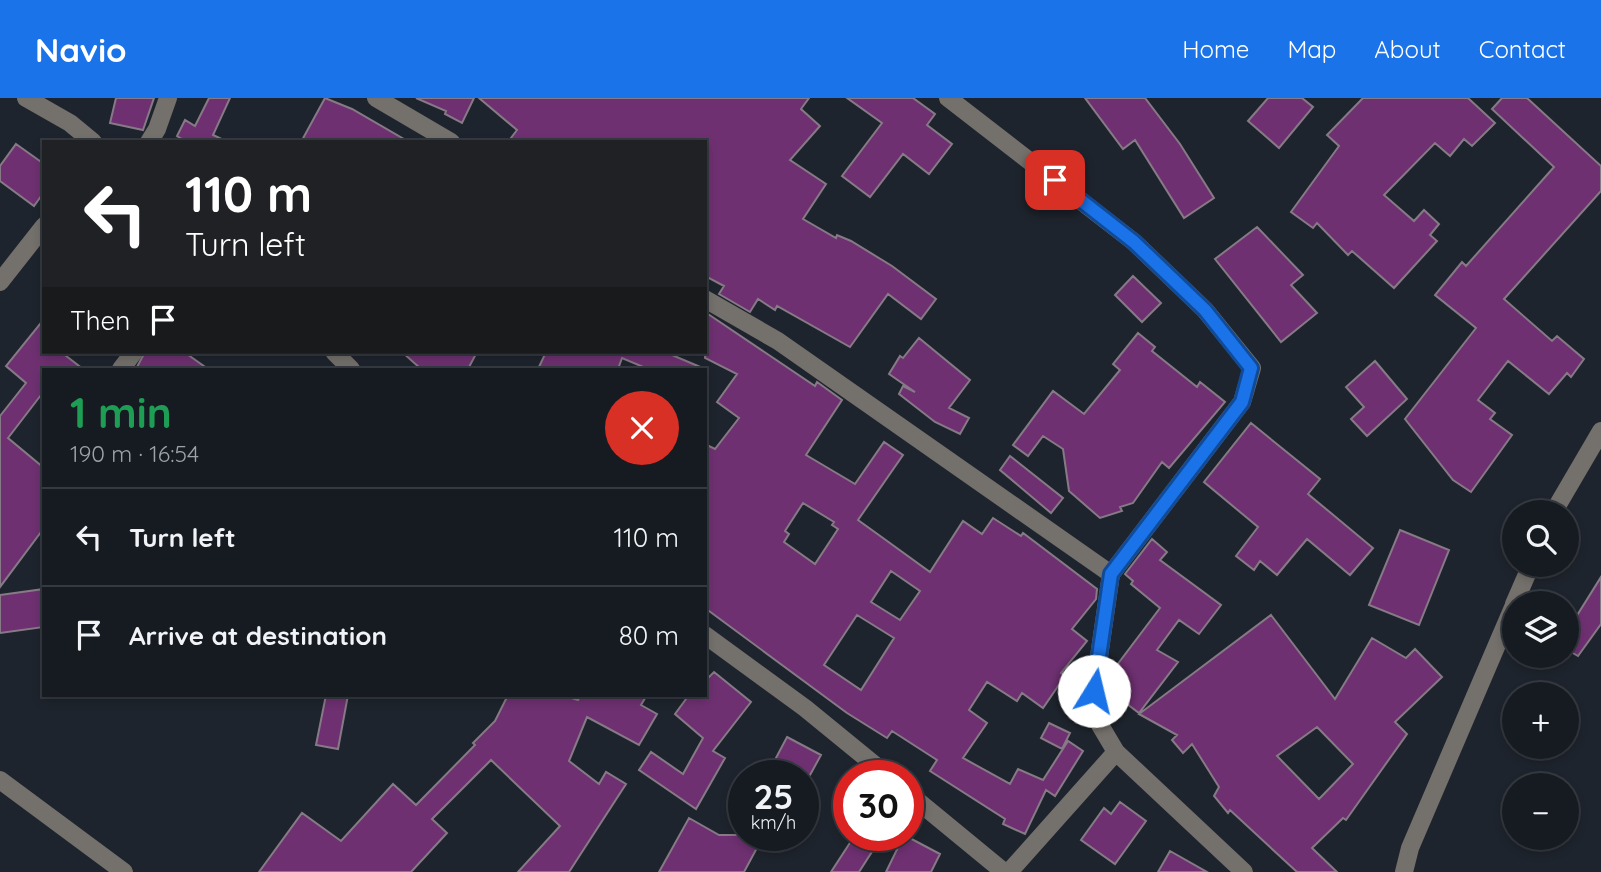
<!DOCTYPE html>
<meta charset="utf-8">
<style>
:root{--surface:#161b22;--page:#23282f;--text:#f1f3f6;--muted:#9ea1a5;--line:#353940;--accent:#1a73e8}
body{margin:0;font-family:Quicksand,sans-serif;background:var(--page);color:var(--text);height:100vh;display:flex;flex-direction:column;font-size:26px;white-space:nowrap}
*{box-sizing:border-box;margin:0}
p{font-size:23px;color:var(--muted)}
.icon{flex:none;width:38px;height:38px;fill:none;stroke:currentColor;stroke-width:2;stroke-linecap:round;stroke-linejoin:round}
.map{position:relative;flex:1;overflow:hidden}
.sheet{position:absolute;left:42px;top:270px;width:665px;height:329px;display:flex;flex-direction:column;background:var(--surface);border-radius:0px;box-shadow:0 4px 10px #0003,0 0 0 2px var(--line)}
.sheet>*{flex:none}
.banner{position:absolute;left:42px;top:42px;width:665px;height:214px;border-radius:0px;box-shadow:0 4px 10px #0003,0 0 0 2px var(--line);background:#202124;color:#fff;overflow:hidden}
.controls{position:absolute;left:1502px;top:402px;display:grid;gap:14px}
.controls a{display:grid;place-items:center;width:77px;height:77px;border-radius:50%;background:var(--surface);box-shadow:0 4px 10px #0003,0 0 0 2px var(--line);font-size:35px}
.speed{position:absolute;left:728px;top:662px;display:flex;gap:14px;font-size:35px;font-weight:700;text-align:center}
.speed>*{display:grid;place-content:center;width:91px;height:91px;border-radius:50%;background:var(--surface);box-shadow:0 4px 10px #0003,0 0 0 2px var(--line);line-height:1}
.speed small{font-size:18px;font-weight:400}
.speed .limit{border:10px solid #d22;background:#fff;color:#111}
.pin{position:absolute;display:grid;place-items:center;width:60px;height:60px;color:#fff;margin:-30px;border-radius:14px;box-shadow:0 4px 10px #0006}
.me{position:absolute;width:77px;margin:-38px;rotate:9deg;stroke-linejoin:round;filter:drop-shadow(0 0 5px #0008)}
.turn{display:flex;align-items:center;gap:24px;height:147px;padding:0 28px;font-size:32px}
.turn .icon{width:91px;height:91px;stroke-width:2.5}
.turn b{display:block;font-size:49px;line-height:60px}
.then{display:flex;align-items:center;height:66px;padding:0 28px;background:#0003;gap:14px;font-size:26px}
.round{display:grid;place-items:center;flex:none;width:74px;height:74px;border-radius:37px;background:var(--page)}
.head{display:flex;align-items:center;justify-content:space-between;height:119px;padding:0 28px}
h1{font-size:42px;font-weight:700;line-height:52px;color:#1e9e55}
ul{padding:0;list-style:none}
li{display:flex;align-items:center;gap:21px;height:98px;padding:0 28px;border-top:2px solid var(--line)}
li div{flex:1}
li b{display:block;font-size:26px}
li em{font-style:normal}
header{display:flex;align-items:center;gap:42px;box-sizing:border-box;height:98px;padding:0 35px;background:var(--accent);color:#fff}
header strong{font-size:33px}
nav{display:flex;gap:38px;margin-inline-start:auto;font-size:24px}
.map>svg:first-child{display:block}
</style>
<header>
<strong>Navio</strong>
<nav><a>Home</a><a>Map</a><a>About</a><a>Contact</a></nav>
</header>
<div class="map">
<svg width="1601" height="774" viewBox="0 0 1601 774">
<rect width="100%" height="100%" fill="#1e242d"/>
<path fill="#6e3071" stroke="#857a85" stroke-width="2" fill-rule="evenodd" d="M 116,0 L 154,0 L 143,32 L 110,25 Z
M 209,0 L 230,0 L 213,37 L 228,44 L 187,44 L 177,38 L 185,22 L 195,28 Z
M 325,0 L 352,11 L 409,44 L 301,44 Z
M 416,0 L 474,0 L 462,25 L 445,16 L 446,13 Z
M 479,0 L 809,0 L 801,11 L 820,28 L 790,62 L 826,86 L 803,121 L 836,140 L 837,137 L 851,143 L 892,168 L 936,201 L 921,221 L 888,196 L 850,249 L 777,208 L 775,212 L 758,201 L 750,214 L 719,196 L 724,188 L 705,178 L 705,44 L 508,44 L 517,32 Z
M 847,0 L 913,0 L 935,16 L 927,27 L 952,46 L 929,76 L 903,56 L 870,99 L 842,78 L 882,25 Z
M 1085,0 L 1145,0 L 1180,46 L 1214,100 L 1184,120 L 1135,42 L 1123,51 Z
M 1268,0 L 1302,0 L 1313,9 L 1279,50 L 1248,23 Z
M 1363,0 L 1468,0 L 1495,25 L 1472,48 L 1464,41 L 1450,58 L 1435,45 L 1384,97 L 1414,123 L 1424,112 L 1439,126 L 1430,137 L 1437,143 L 1394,190 L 1352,153 L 1348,157 L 1317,125 L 1313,130 L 1291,114 L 1339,48 L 1327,37 Z
M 1502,0 L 1527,0 L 1601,68 L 1601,93 L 1504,201 L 1552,243 L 1557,238 L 1584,261 L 1571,279 L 1567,275 L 1549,296 L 1508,263 L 1478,302 L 1495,315 L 1490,321 L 1512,337 L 1471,394 L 1453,382 L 1405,321 L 1476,230 L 1435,197 L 1462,164 L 1466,168 L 1554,69 L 1492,11 Z
M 16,46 L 44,66 L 44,94 L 34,108 L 0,83 L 0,68 Z
M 1257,129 L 1303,177 L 1291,187 L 1317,215 L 1281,244 L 1215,161 Z
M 1133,178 L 1161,205 L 1142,224 L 1115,197 Z
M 708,216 L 815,288 L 817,284 L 842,302 L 806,357 L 855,386 L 884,344 L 903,357 L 858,422 L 883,440 L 930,474 L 963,423 L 982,436 L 993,420 L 1021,438 L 1023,435 L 1097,491 L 1096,501 L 1072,531 L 1087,543 L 1061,575 L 1065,578 L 1043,610 L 1022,595 L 1017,603 L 987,584 L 969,612 L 987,625 L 963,660 L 1010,686 L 1018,671 L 1043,682 L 1068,643 L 1083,653 L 1055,698 L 1046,692 L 1025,736 L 1003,726 L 1005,721 L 930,673 L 937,662 L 892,633 L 887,640 L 847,615 L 705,510 L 705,346 L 715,351 L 739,320 L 717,304 L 737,276 L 705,260 ZM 803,405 L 834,424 L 832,427 L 838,431 L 815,466 L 784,444 L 789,436 L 785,433 ZM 891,473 L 920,493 L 900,522 L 871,504 ZM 857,517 L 894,540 L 861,592 L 824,567 Z
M 44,221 L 44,254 L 61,254 L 83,271 L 44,271 L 44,299 L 41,297 L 8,340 L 44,370 L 44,430 L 0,489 L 0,318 L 26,285 L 6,268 Z
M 1138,235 L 1155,249 L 1152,253 L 1197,289 L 1200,284 L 1225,304 L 1169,370 L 1162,364 L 1133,405 L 1120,409 L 1122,413 L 1100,420 L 1069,393 L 1063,351 L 1043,338 L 1028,358 L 1013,347 L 1053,293 L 1084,316 L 1120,272 L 1113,266 Z
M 919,240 L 970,282 L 949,310 L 969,320 L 960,336 L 935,324 L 899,296 L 903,288 L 915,294 L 889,276 L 900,258 L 903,260 Z
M 145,254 L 184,254 L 208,271 L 139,271 L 137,269 Z
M 402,254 L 477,254 L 468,271 L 421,271 Z
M 546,254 L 665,254 L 705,271 L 648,271 L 622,260 L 618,271 L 538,271 Z
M 1375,263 L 1407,301 L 1367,338 L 1351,321 L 1364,309 L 1346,289 Z
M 1251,325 L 1320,381 L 1308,396 L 1373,450 L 1350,477 L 1307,441 L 1277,477 L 1260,463 L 1254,472 L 1236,458 L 1258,429 L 1204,384 Z
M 1010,358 L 1063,400 L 1051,415 L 1000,372 Z
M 1400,432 L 1449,452 L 1419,527 L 1369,507 Z
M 1152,441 L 1167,454 L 1160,462 L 1221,507 L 1199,536 L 1179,522 L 1157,552 L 1178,564 L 1139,615 L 1106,590 L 1108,579 L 1160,510 L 1131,486 L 1133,483 L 1125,476 Z
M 1601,479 L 1601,526 L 1578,558 L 1566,551 L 1566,535 Z
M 44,491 L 44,529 L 0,535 L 0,497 Z
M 1271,517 L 1335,601 L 1372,540 L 1406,560 L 1415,551 L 1442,579 L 1395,624 L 1407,636 L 1346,722 L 1343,720 L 1312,750 L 1337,774 L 1297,774 L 1230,712 L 1228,715 L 1214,698 L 1219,689 L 1192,646 L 1183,655 L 1172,642 L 1177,637 L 1139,616 ZM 1317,629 L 1353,666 L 1319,701 L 1277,658 Z
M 714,574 L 751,604 L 713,653 L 725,660 L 696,711 L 639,672 L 651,654 L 683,676 L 703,640 L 675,616 L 689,597 L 705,597 L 705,583 Z
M 326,597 L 348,597 L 338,651 L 316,647 Z
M 508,597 L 562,597 L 578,602 L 581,597 L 647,597 L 641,607 L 657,616 L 639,647 L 587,619 L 569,663 L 599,686 L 606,674 L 626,686 L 569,774 L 518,774 L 560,728 L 491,662 L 432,721 L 447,735 L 411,774 L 259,774 L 302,715 L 341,743 L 393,686 L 416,707 L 475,647 L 473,645 L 495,623 Z
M 1049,625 L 1070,635 L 1062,651 L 1041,640 Z
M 787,639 L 821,657 L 810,677 L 767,677 Z
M 1120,704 L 1146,723 L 1115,766 L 1081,742 L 1104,710 L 1111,716 Z
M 689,720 L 719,737 L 764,737 L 744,774 L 659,774 Z
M 855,737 L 875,749 L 859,774 L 831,774 Z
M 904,737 L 940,756 L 931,774 L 886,774 Z
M 1170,753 L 1207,774 L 1158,774 Z"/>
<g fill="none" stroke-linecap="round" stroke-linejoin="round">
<path stroke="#74706b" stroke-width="18" d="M 26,0 L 70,25 L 93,44
M 376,0 L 451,44
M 948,0 L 1134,144 L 1205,212 L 1252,270 L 1242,304 L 1111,476 L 1094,593 L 1100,627 L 1116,654 L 1244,774
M 149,44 L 157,31 L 168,0
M 0,184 L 44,128
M 705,201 L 778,243 L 1111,476
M 334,254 L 351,271
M 121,271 L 134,254
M 1553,415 L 1601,333
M 1514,506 L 1531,467
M 705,537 L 805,610 L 887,677
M 0,682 L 124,774
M 908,695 L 1004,774
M 1009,774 L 1116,654
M 1404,774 L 1410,750 L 1514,507"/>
</g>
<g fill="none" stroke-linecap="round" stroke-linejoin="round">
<defs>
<path id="route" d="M 1055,82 L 1134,144 L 1205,212 L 1251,270 L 1242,304 L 1111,476 L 1094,593"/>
</defs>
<use href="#route" stroke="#114b97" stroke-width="18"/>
<use href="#route" stroke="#1a73e8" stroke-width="12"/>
</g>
</svg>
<div class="controls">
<a><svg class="icon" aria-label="search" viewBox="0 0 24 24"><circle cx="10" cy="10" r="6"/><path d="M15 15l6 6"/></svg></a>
<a><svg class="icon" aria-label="layers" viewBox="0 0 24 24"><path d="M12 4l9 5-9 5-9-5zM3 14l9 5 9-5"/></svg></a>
<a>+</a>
<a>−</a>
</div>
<div class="speed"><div>25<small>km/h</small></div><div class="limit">30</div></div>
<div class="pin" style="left:1055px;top:82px;background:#d93025"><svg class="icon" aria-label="arrive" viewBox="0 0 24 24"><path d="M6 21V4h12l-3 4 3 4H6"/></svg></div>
<svg class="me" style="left:1094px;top:593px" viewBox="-20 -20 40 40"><circle r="19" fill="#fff"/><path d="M0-13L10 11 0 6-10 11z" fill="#1a73e8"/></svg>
<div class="banner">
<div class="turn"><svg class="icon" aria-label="left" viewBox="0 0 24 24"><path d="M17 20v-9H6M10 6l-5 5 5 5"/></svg><div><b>110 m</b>Turn left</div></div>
<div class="then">Then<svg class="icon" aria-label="arrive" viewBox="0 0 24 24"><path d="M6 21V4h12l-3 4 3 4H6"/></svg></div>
</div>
<section class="sheet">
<div class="head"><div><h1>1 min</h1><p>190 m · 16:54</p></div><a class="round" style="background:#d93025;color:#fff"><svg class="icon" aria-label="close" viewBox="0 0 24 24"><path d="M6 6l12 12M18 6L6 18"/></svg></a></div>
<ul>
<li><svg class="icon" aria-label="left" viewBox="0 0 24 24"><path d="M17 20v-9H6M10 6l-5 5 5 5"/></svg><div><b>Turn left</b></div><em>110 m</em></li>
<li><svg class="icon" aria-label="arrive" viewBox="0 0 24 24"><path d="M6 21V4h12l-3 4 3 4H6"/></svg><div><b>Arrive at destination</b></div><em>80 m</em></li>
</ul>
</section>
</div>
